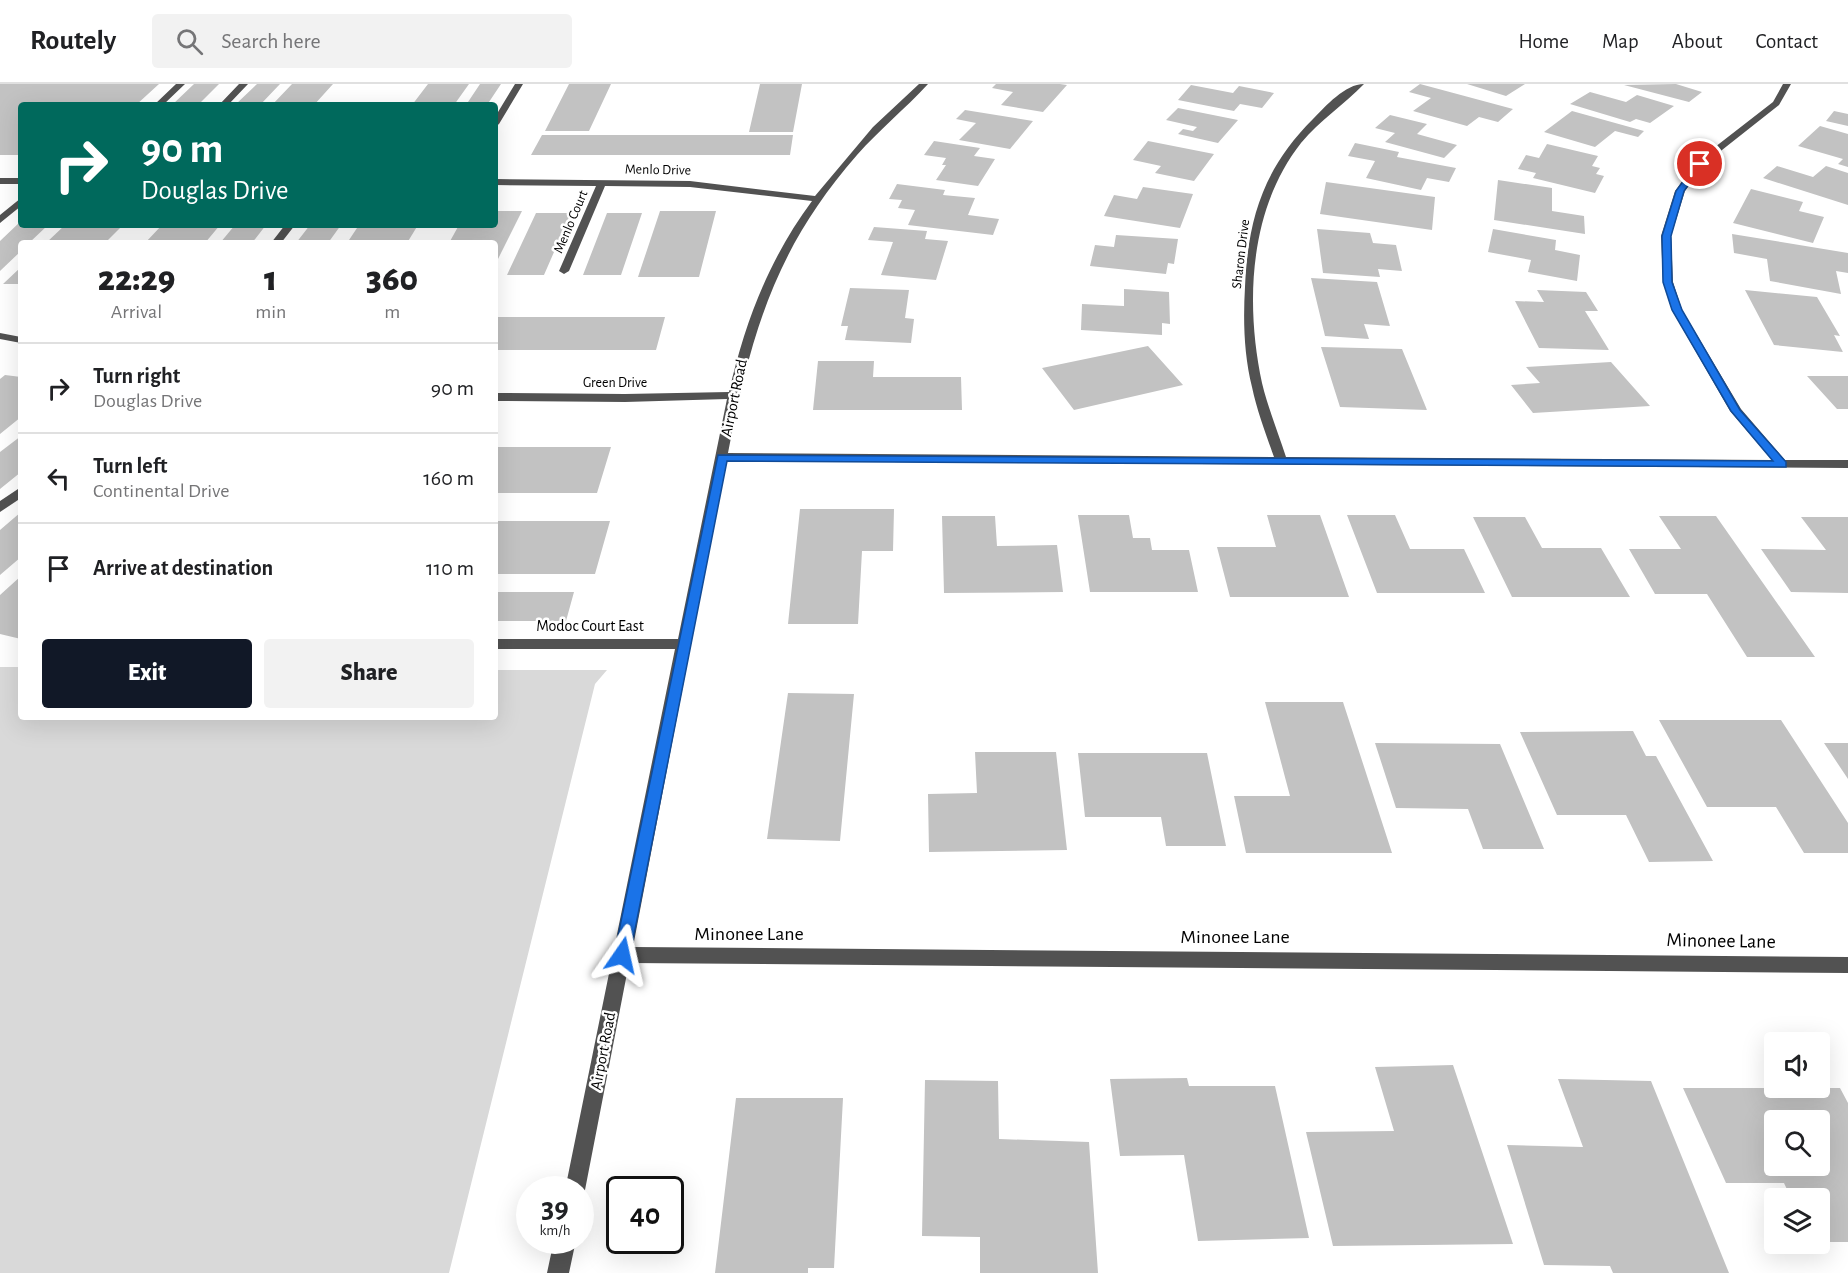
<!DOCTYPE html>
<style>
:root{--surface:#fff;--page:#f2f2f2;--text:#202124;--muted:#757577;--line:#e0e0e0;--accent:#111827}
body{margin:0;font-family:"Alegreya Sans",sans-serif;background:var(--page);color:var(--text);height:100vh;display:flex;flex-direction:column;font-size:22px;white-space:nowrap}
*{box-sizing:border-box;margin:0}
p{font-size:20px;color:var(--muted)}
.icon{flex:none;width:33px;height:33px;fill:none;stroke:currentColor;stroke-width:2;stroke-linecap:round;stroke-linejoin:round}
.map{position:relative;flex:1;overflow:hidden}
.details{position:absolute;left:18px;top:156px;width:480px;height:480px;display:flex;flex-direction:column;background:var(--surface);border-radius:6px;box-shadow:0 6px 24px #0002}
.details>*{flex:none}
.hud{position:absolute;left:18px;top:18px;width:480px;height:126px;border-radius:6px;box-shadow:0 6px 24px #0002;background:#00695c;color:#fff;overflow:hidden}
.buttons{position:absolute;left:1764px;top:948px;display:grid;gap:12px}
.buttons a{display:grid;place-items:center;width:66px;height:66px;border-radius:6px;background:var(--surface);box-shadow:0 6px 24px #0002;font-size:30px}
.speed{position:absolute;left:516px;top:1092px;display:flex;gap:12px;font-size:30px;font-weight:700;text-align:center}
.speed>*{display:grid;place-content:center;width:78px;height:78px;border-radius:50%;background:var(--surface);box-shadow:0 6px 24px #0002;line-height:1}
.speed small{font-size:15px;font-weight:400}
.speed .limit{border:3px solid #111;border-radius:9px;background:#fff;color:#111}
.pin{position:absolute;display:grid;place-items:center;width:51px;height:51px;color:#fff;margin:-26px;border:3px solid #fff;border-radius:50%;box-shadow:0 2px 6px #0007}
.me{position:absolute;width:66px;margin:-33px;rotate:11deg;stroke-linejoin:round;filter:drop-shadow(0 0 4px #0008)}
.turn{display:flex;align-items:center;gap:21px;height:126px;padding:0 24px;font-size:27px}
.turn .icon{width:78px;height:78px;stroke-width:2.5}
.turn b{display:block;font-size:42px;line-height:51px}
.eta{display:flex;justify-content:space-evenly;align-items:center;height:102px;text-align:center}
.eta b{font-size:36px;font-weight:800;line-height:42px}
.cta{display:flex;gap:12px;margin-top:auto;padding:12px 24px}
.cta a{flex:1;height:69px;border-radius:6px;background:var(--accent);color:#fff;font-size:24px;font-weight:800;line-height:69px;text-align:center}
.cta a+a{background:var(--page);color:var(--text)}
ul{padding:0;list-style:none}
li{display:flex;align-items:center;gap:18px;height:90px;padding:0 24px;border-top:2px solid var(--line)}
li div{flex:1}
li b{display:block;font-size:22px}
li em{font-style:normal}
header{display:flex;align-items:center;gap:36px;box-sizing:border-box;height:84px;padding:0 30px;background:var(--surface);border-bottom:2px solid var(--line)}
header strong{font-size:28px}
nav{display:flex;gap:33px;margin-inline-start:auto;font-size:21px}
.search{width:420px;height:54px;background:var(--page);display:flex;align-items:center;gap:15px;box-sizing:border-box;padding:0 21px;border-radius:6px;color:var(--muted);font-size:22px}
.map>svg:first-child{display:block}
</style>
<header>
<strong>Routely</strong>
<div class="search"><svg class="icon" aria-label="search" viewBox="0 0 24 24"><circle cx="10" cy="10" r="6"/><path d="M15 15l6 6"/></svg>Search here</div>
<nav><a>Home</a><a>Map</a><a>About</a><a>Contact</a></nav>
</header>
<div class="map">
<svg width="1848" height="1189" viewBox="0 0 1848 1189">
<rect width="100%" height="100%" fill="#fff"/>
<path fill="#d9d9d9" d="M 0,583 L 21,583 L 21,633 L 495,633 L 495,586 L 607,586 L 595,600 L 449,1189 L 0,1189 Z"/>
<path fill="#c2c2c2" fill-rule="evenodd" d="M 0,0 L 159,0 L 136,21 L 21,21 L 21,71 L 0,71 Z
M 194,0 L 219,0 L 198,21 L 172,21 Z
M 257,0 L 280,0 L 260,21 L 235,21 Z
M 292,0 L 333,0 L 314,21 L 272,21 Z
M 428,0 L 469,0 L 454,21 L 412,21 Z
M 480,0 L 501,0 L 487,21 L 466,21 Z
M 569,0 L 611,0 L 589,47 L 545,47 Z
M 760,0 L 802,0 L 793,48 L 749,48 Z
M 996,0 L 1060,0 L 1067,1 L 1043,28 L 1001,21 L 1013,8 L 992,4 Z
M 1420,0 L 1513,25 L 1498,38 L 1479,33 L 1467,42 L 1413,27 L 1431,14 L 1409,8 Z
M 1467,0 L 1525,0 L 1506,12 Z
M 1676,0 L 1702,8 L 1689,18 L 1624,1 Z
M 1191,1 L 1233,9 L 1239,2 L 1274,9 L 1262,24 L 1240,20 L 1234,27 L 1178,16 Z
M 1590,8 L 1626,18 L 1637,11 L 1674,22 L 1650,39 L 1636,35 L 1630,38 L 1570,20 Z
M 1178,24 L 1238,36 L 1218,59 L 1178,50 L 1183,45 L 1193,47 L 1197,43 L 1166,36 Z
M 965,26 L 1033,37 L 1010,65 L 959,56 L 976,39 L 956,35 Z
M 1572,27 L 1644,47 L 1638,53 L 1615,47 L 1595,63 L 1544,48 Z
M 1834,27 L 1848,30 L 1848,42 L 1826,37 Z
M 1390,31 L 1427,40 L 1417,50 L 1457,61 L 1444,74 L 1385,58 L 1395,49 L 1375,44 Z
M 1820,42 L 1848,50 L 1848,83 L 1838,80 L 1843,75 L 1798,62 Z
M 542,51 L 793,51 L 790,71 L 531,71 Z
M 934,57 L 980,64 L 974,72 L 995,75 L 978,102 L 936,96 L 946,81 L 942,81 L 946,74 L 924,71 Z
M 1148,57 L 1214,70 L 1194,97 L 1155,89 L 1161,82 L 1133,76 Z
M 1355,59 L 1399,68 L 1397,73 L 1456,84 L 1449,98 L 1427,94 L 1421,106 L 1366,94 L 1375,77 L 1348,72 Z
M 1547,60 L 1598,72 L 1592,82 L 1600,84 L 1596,90 L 1604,92 L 1595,109 L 1533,94 L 1536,89 L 1518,85 L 1526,71 L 1539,74 Z
M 1777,82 L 1813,93 L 1826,82 L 1848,89 L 1848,121 L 1763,94 Z
M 1498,96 L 1552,104 L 1552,127 L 1584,132 L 1585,150 L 1494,136 Z
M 1326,98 L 1435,113 L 1432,146 L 1320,130 Z
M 897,100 L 945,106 L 943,111 L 975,114 L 968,131 L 999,135 L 993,151 L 908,141 L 915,126 L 898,124 L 902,116 L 889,115 Z
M 1143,103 L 1193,110 L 1180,144 L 1104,132 L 1114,111 L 1137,115 Z
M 1751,105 L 1803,118 L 1799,127 L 1824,133 L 1813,159 L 1733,139 Z
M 495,127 L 522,127 L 495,181 L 495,159 L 449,159 L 459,141 L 495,141 Z
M 660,127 L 716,127 L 699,193 L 638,193 Z
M 536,129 L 571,129 L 544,191 L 507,191 Z
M 607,129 L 642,129 L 621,191 L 583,191 Z
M 21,137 L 21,141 L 48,141 L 29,159 L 21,159 L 21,167 L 0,187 L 0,157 Z
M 65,141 L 123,141 L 105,159 L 46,159 Z
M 162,141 L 220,141 L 205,159 L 145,159 Z
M 235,141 L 266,141 L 252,159 L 220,159 Z
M 310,141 L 341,141 L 328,159 L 296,159 Z
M 359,141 L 418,141 L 407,159 L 347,159 Z
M 874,143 L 927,147 L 925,155 L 948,157 L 936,196 L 881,191 L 893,158 L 868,156 Z
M 1317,145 L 1370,149 L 1373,159 L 1396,161 L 1402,187 L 1378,185 L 1380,193 L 1323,189 Z
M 1493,145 L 1556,156 L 1555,166 L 1580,171 L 1577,197 L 1528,188 L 1531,176 L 1488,168 Z
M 1732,150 L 1848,169 L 1848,189 L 1836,187 L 1841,210 L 1770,197 L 1767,175 L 1734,169 Z
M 1116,151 L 1178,155 L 1174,180 L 1168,179 L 1166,190 L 1090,182 L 1095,161 L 1114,163 Z
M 21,183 L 21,200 L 3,200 Z
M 1311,194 L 1377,198 L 1390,242 L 1364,240 L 1369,255 L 1325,252 Z
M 850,204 L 909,206 L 905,234 L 914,235 L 911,259 L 845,256 L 848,242 L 841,242 Z
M 1124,205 L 1169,208 L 1170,240 L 1162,239 L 1162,251 L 1081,246 L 1082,220 L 1124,222 Z
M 1537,206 L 1586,208 L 1598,227 L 1585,227 L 1609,266 L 1539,264 L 1515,217 L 1544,218 Z
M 1745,206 L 1817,213 L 1840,252 L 1834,251 L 1843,268 L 1774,261 Z
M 495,233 L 665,233 L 656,266 L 495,266 Z
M 1148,262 L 1183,301 L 1074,326 L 1042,284 Z
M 1321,263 L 1402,265 L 1427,326 L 1340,323 Z
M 818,277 L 874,277 L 873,293 L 961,293 L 962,326 L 813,326 Z
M 1611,278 L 1650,322 L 1533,329 L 1511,301 L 1540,299 L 1526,283 Z
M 5,291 L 21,293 L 21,333 L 0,350 L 0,295 Z
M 1807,292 L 1848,292 L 1848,325 L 1837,325 Z
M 21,352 L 21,388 L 0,405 L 0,368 Z
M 495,363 L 611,363 L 597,409 L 495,409 Z
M 800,425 L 894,425 L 893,467 L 862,467 L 858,540 L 788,540 Z
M 21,428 L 21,473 L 0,491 L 0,446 Z
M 1078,431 L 1129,431 L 1133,454 L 1150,454 L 1152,466 L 1189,466 L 1198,508 L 1090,508 Z
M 1267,431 L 1320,431 L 1349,513 L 1230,513 L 1217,463 L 1276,463 Z
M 1347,431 L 1395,431 L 1410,465 L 1464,465 L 1485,509 L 1377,509 Z
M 942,432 L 995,432 L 997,462 L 1057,461 L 1063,508 L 944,509 Z
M 1659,432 L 1716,432 L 1815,573 L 1747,573 L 1707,510 L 1655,510 L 1629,465 L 1681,465 Z
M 1473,433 L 1525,433 L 1542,464 L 1601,464 L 1630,513 L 1512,513 Z
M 1801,433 L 1848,433 L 1848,509 L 1791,508 L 1761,465 L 1826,466 Z
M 495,437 L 610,437 L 595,490 L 495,490 Z
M 21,492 L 21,555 L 0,550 L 0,511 Z
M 495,508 L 574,508 L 566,537 L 495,537 Z
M 788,609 L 854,610 L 840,757 L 767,755 Z
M 1265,618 L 1343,618 L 1392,769 L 1246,769 L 1234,712 L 1290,712 Z
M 1659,636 L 1781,636 L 1848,739 L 1848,769 L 1804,769 L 1776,723 L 1707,723 Z
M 1633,647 L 1646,672 L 1656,672 L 1713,777 L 1649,778 L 1626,731 L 1557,731 L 1520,648 Z
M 1375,659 L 1500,660 L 1544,765 L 1483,765 L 1468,725 L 1396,724 Z
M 1824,659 L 1848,659 L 1848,695 Z
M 975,668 L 1056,668 L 1067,766 L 929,768 L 928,710 L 977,709 Z
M 1078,669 L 1207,669 L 1226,762 L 1166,762 L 1161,733 L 1085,733 Z
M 1453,981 L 1513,1160 L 1333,1162 L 1306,1048 L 1394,1047 L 1375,983 Z
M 1187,994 L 1189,1002 L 1275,1002 L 1309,1154 L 1198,1157 L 1184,1071 L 1120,1072 L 1110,995 Z
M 1558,995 L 1651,997 L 1729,1189 L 1613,1189 L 1610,1182 L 1544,1181 L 1507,1061 L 1583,1063 Z
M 925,996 L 998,997 L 999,1055 L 1089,1058 L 1098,1189 L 980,1189 L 980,1153 L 922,1152 Z
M 1683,1004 L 1840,1004 L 1848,1019 L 1848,1158 L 1820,1158 L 1820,1114 L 1791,1114 L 1784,1099 L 1726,1099 ZM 1774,1036 L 1820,1036 L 1820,1082 L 1774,1082 Z
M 736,1014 L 843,1014 L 834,1184 L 808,1184 L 808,1189 L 715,1189 Z"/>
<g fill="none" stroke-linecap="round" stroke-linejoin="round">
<path fill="#525252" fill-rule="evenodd" d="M 176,0 L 185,0 L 163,21 L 154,21 Z
M 239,0 L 248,0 L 228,21 L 219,21 Z
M 515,0 L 523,0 L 499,40 L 495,43 L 495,33 Z
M 919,0 L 928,0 C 905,25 879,46 857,71 C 775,165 751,249 728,369 L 1274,373 C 1266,350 1257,327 1252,303 C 1244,271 1243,237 1245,203 C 1248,135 1263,85 1313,35 C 1326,22 1345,0 1364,0 C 1344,21 1320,36 1301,59 C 1249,125 1245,219 1262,299 C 1268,324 1278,348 1286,373 L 1772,376 L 1730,327 L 1672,226 L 1663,198 L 1661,152 L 1675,107 L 1697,77 L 1773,18 L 1783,0 L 1791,0 L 1779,21 L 1703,81 L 1685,107 L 1671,152 L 1673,198 L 1682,226 L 1741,325 L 1785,376 L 1848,376 L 1848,384 L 726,377 L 633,863 L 1848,873 L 1848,889 L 629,879 L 585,1106 L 580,1114 L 580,1106 L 565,1106 L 675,565 L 495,565 L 495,555 L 678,555 L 727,315 L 625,318 L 495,317 L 495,309 L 625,310 L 729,308 C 745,238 769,175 812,117 L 690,103 L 605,102 L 569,187 L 564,190 L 559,187 L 596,102 L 495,101 L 495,95 L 690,97 L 815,112 L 873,43 Z
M 0,94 L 21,94 L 21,100 L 0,100 Z
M 21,114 L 21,122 L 0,139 L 0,131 Z
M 285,141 L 295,141 L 281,159 L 271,159 Z
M 0,249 L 21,253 L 21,259 L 0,255 Z
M 21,403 L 21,414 L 0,428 L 0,417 Z
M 554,1156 L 576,1156 L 569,1189 L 547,1189 Z"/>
</g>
<path fill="#1a73e8" stroke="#114b97" stroke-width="1.5" d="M 1697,78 L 1704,80 L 1684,107 L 1671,152 L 1672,198 L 1682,226 L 1740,326 L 1786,378 L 1786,383 L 727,377 L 630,871 L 628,877 L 622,879 L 616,877 L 614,871 L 718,371 L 1773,377 L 1731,327 L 1672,226 L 1663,198 L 1662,152 L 1676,107 Z"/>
<g text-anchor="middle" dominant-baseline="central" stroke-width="5" stroke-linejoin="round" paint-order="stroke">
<g font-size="14" fill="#000" stroke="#fff">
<text transform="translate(658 86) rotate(1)">Menlo Drive</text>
<text transform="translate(571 138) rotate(-67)">Menlo Court</text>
<text transform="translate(1241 170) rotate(-83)">Sharon Drive</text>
<text x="615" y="299">Green Drive</text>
</g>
<g font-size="16" fill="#000" stroke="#fff">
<text transform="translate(734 314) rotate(-78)">Airport Road</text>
<text x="590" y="542">Modoc Court East</text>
<text transform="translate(603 967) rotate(-79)">Airport Road</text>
</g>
<g font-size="20" fill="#000" stroke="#fff">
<text x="749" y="850">Minonee Lane</text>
<text x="1235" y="853">Minonee Lane</text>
<text transform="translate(1721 857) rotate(1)">Minonee Lane</text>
</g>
</g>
</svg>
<div class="buttons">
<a><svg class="icon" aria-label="sound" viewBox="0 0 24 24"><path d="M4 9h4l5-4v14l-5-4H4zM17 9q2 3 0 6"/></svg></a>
<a><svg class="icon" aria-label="search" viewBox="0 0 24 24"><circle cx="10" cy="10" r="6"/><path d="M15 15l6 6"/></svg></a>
<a><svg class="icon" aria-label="layers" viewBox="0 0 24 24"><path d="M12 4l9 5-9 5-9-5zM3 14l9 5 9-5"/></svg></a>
</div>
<div class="speed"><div>39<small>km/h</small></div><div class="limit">40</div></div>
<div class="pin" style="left:1700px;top:80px;background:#d93025"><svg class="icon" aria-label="arrive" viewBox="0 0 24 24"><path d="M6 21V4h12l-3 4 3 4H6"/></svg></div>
<svg class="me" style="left:622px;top:871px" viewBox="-20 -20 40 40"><path d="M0-17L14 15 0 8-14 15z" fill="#1a73e8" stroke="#fff" stroke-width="4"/></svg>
<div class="hud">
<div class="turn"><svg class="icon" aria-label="right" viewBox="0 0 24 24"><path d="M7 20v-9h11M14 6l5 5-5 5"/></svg><div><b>90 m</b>Douglas Drive</div></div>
</div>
<section class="details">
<div class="eta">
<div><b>22:29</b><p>Arrival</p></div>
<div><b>1</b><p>min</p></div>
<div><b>360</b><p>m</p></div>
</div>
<ul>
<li><svg class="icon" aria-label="right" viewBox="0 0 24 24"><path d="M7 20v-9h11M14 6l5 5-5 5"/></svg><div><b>Turn right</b><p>Douglas Drive</p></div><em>90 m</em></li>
<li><svg class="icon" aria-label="left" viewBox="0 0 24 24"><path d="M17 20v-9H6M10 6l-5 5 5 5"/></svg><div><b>Turn left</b><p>Continental Drive</p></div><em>160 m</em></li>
<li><svg class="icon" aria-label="arrive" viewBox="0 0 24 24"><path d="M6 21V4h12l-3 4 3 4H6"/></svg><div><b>Arrive at destination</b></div><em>110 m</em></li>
</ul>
<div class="cta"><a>Exit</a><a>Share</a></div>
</section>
</div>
